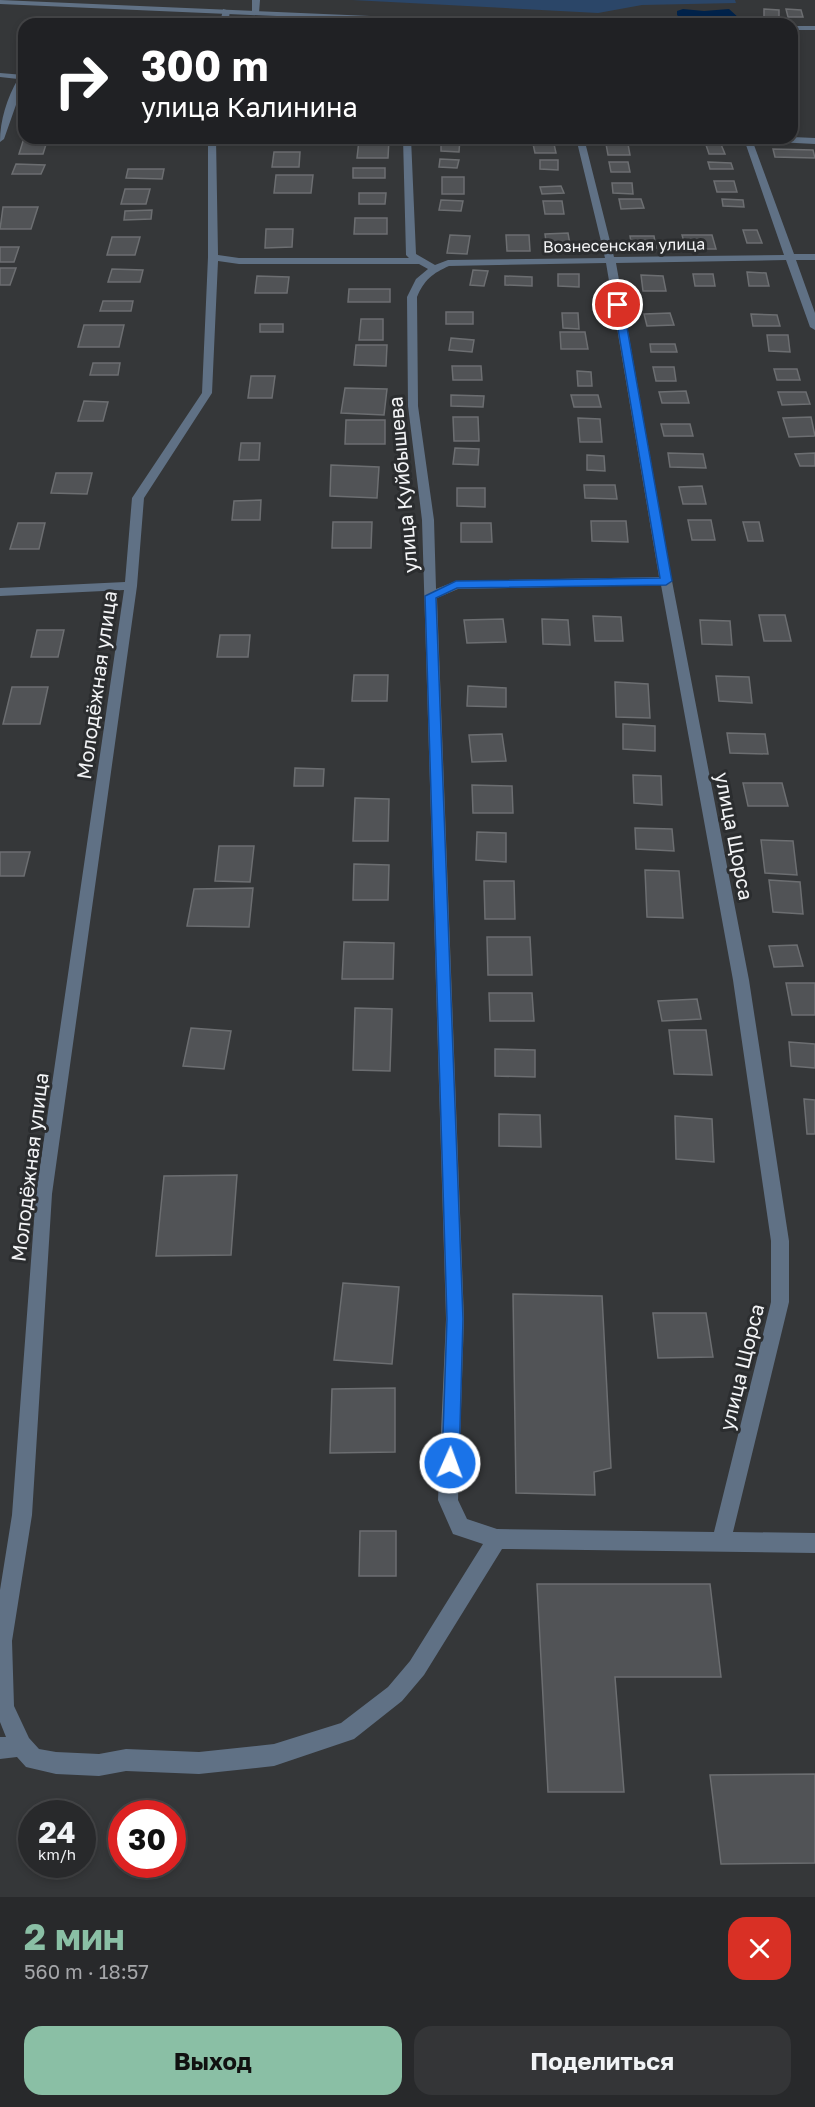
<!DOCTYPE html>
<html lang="ru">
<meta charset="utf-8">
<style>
:root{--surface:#28292b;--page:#343537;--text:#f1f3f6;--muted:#a5a6a9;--line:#444547;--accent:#8abfa5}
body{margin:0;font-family:"Golos Text",sans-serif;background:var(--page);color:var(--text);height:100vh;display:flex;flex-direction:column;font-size:22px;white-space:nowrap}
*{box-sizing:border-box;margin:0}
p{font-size:20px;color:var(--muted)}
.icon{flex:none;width:33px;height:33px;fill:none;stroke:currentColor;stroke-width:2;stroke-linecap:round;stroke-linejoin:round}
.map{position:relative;height:1897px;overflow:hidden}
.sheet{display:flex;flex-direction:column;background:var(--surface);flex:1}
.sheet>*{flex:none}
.guide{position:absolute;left:18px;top:18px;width:780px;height:126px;border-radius:18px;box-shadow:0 3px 9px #0003,0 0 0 2px var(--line);background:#202124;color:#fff;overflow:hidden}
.speed{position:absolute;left:18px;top:1800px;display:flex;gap:12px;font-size:30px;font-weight:700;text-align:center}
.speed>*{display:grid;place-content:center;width:78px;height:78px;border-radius:50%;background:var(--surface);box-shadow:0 3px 9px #0003,0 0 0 2px var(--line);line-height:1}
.speed small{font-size:15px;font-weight:400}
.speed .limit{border:9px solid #d22;background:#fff;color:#111}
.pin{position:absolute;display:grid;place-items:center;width:51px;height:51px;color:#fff;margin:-26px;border:3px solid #fff;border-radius:50%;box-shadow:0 2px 6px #0007}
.me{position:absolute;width:66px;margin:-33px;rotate:2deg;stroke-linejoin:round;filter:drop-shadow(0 0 4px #0008)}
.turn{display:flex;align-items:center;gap:21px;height:126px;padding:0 24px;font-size:27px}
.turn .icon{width:78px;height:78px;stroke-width:2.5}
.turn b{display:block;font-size:42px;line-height:51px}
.round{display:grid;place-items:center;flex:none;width:63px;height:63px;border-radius:18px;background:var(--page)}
.summary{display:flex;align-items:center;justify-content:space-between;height:102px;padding:0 24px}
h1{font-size:36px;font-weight:700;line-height:45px;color:var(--accent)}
.button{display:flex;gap:12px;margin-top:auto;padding:12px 24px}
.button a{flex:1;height:69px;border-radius:18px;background:var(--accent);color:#111;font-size:24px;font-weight:700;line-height:69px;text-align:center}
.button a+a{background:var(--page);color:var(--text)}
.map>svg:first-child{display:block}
</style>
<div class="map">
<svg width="815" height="1897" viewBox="0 0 815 1897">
<rect width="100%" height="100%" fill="#353739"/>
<path fill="#2b4668" d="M 352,0 L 735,0 L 736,3 L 642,5 L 598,13 Z"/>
<path fill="#00224a" d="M 683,9 L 704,11 L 729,9 L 739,18 L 729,21 L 681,19 L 677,15 L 677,11 Z"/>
<path fill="#515356" stroke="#6c6e71" stroke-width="1.5" d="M 764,9 L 779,10 L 779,18 L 764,17 Z
M 786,9 L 801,10 L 803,17 L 788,17 Z
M 24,138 L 48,138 L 43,154 L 19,154 Z
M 441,138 L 460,138 L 459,152 L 441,151 Z
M 359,140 L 389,140 L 388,158 L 357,158 Z
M 705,142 L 720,142 L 725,154 L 709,154 Z
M 533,144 L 554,144 L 556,153 L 535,153 Z
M 606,144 L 628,144 L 630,155 L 608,155 Z
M 773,149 L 813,150 L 815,158 L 775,157 Z
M 274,152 L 300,152 L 299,167 L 272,167 Z
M 440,159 L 459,160 L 457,168 L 439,167 Z
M 540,160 L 558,160 L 558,170 L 540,169 Z
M 609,162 L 628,162 L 630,172 L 611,172 Z
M 708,162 L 731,163 L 733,169 L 710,169 Z
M 16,164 L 45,165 L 41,174 L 12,174 Z
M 353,168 L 385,168 L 385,178 L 353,178 Z
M 128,169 L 164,169 L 162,179 L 126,178 Z
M 276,175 L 313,175 L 311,193 L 274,193 Z
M 442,177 L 464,177 L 464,194 L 442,194 Z
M 714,181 L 734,181 L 737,192 L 717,192 Z
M 612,183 L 632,183 L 633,194 L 613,193 Z
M 561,186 L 564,193 L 542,194 L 540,187 Z
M 125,189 L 150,189 L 146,204 L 121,204 Z
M 359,193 L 386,193 L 385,204 L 359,204 Z
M 619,199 L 641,199 L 644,208 L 621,209 Z
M 722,199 L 743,200 L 744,207 L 723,206 Z
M 441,200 L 463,201 L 461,211 L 439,210 Z
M 543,201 L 562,201 L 564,214 L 545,214 Z
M 3,207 L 38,207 L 31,229 L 0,229 Z
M 152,210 L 151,219 L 124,220 L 125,211 Z
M 355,218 L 387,218 L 387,234 L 354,234 Z
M 266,229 L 293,229 L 292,247 L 265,248 Z
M 743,230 L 757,230 L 762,243 L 747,243 Z
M 568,233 L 571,250 L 547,250 L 545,234 Z
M 450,235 L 470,236 L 467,254 L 447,253 Z
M 506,235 L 529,235 L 530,251 L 507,251 Z
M 682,235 L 712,235 L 716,249 L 686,249 Z
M 630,236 L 654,236 L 656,248 L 632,248 Z
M 112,237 L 140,237 L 135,255 L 107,255 Z
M 0,247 L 19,247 L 14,262 L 0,262 Z
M 0,268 L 16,268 L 10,285 L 0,285 Z
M 112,269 L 143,270 L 140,282 L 108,282 Z
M 473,270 L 488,271 L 484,286 L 470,285 Z
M 747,272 L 766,273 L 769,286 L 749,286 Z
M 558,274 L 579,274 L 579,287 L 558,286 Z
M 693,274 L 713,274 L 715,286 L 695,286 Z
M 641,275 L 663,276 L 666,291 L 643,291 Z
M 257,276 L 289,277 L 287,293 L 255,293 Z
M 505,276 L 532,277 L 532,286 L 505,285 Z
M 349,289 L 390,289 L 390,302 L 348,302 Z
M 103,301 L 133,301 L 131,311 L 100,311 Z
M 446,312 L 473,312 L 473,324 L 446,324 Z
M 562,313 L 578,313 L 579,329 L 563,328 Z
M 670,313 L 674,325 L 647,326 L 644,314 Z
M 751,314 L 777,315 L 780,326 L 753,326 Z
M 361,319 L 383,319 L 383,340 L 359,340 Z
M 260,324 L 283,324 L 283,332 L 260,332 Z
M 84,325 L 124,325 L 119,347 L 78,347 Z
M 560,332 L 585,332 L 588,349 L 561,349 Z
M 767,335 L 788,335 L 790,352 L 769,351 Z
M 451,338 L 474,340 L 472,352 L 449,350 Z
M 650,344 L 675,344 L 677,352 L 651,352 Z
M 356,345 L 387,345 L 386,366 L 354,365 Z
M 93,363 L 120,363 L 118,375 L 90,375 Z
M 452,366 L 481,366 L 482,380 L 453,380 Z
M 653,367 L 674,367 L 676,381 L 656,381 Z
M 774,369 L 797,369 L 800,380 L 777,380 Z
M 577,371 L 591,372 L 592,386 L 578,386 Z
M 251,376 L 275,376 L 272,398 L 248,398 Z
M 345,388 L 387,389 L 384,415 L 341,413 Z
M 686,391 L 689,403 L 662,403 L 659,392 Z
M 778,392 L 806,392 L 810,404 L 782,405 Z
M 451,395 L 484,396 L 483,407 L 451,406 Z
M 571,395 L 598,395 L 601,407 L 574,407 Z
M 84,401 L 108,402 L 103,421 L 78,421 Z
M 453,417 L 478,417 L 479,441 L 454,441 Z
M 811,417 L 815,436 L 789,437 L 783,418 Z
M 578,418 L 600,419 L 602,442 L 580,442 Z
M 346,420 L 385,420 L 385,444 L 345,444 Z
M 661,424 L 690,424 L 693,436 L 664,436 Z
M 241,443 L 260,443 L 259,460 L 239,460 Z
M 455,448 L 479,449 L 478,465 L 453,464 Z
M 668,453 L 703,454 L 706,468 L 670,467 Z
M 815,453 L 815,466 L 800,466 L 795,454 Z
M 587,455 L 604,456 L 605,471 L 587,470 Z
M 331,465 L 379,467 L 377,498 L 330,496 Z
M 56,473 L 92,473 L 87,494 L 51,493 Z
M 584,485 L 615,485 L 617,499 L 585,498 Z
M 702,486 L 706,504 L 683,504 L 679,487 Z
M 457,488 L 485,488 L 485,507 L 457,506 Z
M 261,500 L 260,520 L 232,520 L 234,501 Z
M 688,520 L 711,520 L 715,540 L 692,540 Z
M 591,521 L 626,521 L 628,542 L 592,541 Z
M 333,522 L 372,522 L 371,548 L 332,548 Z
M 743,522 L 759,522 L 763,541 L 748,541 Z
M 18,523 L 45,523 L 39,549 L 10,549 Z
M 461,523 L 491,523 L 492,542 L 461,542 Z
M 759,615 L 785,615 L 791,641 L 764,641 Z
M 593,616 L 621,617 L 623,641 L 595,641 Z
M 503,619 L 506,642 L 467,643 L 464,620 Z
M 542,619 L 568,620 L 570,645 L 543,644 Z
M 700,620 L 730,621 L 732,645 L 702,644 Z
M 37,630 L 64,630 L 58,657 L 31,657 Z
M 220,635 L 250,635 L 248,657 L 217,657 Z
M 354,675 L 388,675 L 387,701 L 352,701 Z
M 716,676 L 749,677 L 752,703 L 719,701 Z
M 615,682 L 648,684 L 650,718 L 616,717 Z
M 468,686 L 506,688 L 506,707 L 467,706 Z
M 12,687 L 48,687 L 40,724 L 3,724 Z
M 623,724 L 655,726 L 655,751 L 623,749 Z
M 727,733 L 765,734 L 768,754 L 730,753 Z
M 502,734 L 506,761 L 472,762 L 469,735 Z
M 295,768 L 324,769 L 323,786 L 294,786 Z
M 633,775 L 661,776 L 662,805 L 634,803 Z
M 743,783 L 782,783 L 788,806 L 748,806 Z
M 472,785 L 512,786 L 513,813 L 473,813 Z
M 355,798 L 389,799 L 388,841 L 353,841 Z
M 635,828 L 672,829 L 674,851 L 636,849 Z
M 477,832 L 506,833 L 506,862 L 476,860 Z
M 761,840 L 793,841 L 797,875 L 765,873 Z
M 219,846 L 254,846 L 250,882 L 215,881 Z
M 0,852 L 30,852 L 24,876 L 0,876 Z
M 354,864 L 389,865 L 388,900 L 353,900 Z
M 645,870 L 679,871 L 683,918 L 647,917 Z
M 769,880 L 800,882 L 803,914 L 773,912 Z
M 484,881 L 514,881 L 515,919 L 485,919 Z
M 253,888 L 249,927 L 187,926 L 194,889 Z
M 487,937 L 530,937 L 532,975 L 488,975 Z
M 344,942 L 394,943 L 393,979 L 342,979 Z
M 797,945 L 803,966 L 774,967 L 769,946 Z
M 786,983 L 815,983 L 815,1015 L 792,1015 Z
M 489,993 L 532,993 L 534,1021 L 490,1021 Z
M 697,999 L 701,1019 L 662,1021 L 658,1001 Z
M 355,1008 L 392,1009 L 390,1071 L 353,1070 Z
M 191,1028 L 231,1031 L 224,1069 L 183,1066 Z
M 669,1030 L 706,1030 L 712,1075 L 674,1074 Z
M 789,1042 L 815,1044 L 815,1068 L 791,1066 Z
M 495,1049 L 535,1050 L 535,1077 L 495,1076 Z
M 804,1099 L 815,1100 L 815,1134 L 807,1134 Z
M 499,1114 L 540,1115 L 541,1147 L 499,1146 Z
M 675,1116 L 712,1119 L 714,1162 L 676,1159 Z
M 237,1175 L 231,1255 L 156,1256 L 164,1176 Z
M 343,1283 L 399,1287 L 392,1364 L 334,1360 Z
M 513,1294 L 602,1296 L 611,1468 L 594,1472 L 595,1495 L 516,1493 Z
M 653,1313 L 706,1313 L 713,1357 L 658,1358 Z
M 395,1388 L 395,1452 L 330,1453 L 332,1389 Z
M 360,1531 L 396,1531 L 396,1576 L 359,1576 Z
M 537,1584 L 710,1584 L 721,1677 L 615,1677 L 624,1792 L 548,1792 Z
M 815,1774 L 815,1863 L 721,1864 L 710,1775 Z"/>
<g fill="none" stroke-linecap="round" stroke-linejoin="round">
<path fill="#607185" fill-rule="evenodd" d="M 252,0 L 260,0 L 259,13 L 252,11 Z
M 223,9 L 230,11 L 228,24 L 220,24 Z
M 0,73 L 24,75 L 24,82 L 4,139 L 0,142 C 0,120 7,98 18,79 L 0,77 Z
M 792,137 L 815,138 L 815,144 L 755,141 L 754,145 L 794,254 L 815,254 L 815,260 L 796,260 L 815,313 L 815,330 L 810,327 L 786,260 L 616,263 L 672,581 L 749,980 L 789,1241 L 789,1302 L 733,1532 L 815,1533 L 815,1553 L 502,1549 L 424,1675 L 402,1701 L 354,1739 L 274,1766 L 199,1774 L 126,1771 L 99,1776 L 56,1774 L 26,1767 L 17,1757 L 0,1759 L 0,1737 L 6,1737 L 0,1722 L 0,1590 L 12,1515 L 36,1194 L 124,590 L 0,596 L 0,588 L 125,582 L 132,498 L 202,393 L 208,257 L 208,138 L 216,138 L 218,255 L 239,258 L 409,258 L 406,255 L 403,138 L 411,138 L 416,254 L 435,265 L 448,260 L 605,258 L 576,138 L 584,138 L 614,257 L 784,255 L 746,145 L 747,138 ZM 218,261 L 239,264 L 419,264 L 428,269 L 416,279 L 407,297 L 408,406 L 422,520 L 446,1319 L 438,1500 L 453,1534 L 483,1544 L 410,1661 L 388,1687 L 341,1723 L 274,1744 L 199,1752 L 126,1749 L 99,1754 L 56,1752 L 39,1749 L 29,1738 L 14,1706 L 12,1641 L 32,1515 L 52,1194 L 137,586 L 144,498 L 212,393 ZM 606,263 L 659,577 L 456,581 L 436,589 L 434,520 L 418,406 L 417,297 C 424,280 433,273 449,266 ZM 661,585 L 733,980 L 771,1241 L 771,1302 L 714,1532 L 497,1529 L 467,1519 L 458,1500 L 464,1319 L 437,598 L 458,589 Z"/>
<path fill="#607185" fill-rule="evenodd" d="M 0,0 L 511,22 L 515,24 L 457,24 L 0,4 Z
M 792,26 L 815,26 L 815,30 L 792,30 Z"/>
</g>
<path fill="#1a73e8" stroke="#114b97" stroke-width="1.5" d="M 618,303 L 623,305 L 672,581 L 666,585 L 457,588 L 436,598 L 463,1319 L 459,1463 L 456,1469 L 450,1472 L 444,1469 L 442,1463 L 447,1319 L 425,596 L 456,581 L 660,578 L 614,305 Z"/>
<g text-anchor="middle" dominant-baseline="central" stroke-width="6" stroke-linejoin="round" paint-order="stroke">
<g font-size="16" fill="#f3f4f6" stroke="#2b2d2f">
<text transform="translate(624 245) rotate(-1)">Вознесенская улица</text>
</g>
<g font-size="20" fill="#f3f4f6" stroke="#2b2d2f">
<text transform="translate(402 485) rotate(-95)">улица Куйбышева</text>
<text transform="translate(96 685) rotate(-82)">Молодёжная улица</text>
<text transform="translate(735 836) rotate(79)">улица Щорса</text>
<text transform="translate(29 1167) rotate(-83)">Молодёжная улица</text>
<text transform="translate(741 1367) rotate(-76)">улица Щорса</text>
</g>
</g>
</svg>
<div class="speed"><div>24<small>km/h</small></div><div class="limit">30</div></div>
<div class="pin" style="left:618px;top:305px;background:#d93025"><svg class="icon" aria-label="arrive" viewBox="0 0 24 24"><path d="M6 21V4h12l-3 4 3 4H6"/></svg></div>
<svg class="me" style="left:450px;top:1463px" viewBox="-20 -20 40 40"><circle r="17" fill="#1a73e8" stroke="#fff" stroke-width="3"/><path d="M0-11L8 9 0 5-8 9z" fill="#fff"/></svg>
<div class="guide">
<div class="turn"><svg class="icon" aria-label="right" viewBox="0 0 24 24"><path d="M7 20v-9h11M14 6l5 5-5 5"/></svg><div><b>300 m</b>улица Калинина</div></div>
</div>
</div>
<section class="sheet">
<div class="summary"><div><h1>2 мин</h1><p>560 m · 18:57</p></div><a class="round" style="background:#d93025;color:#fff"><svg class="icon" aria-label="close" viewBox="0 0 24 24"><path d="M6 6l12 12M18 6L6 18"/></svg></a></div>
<div class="button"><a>Выход</a><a>Поделиться</a></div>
</section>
